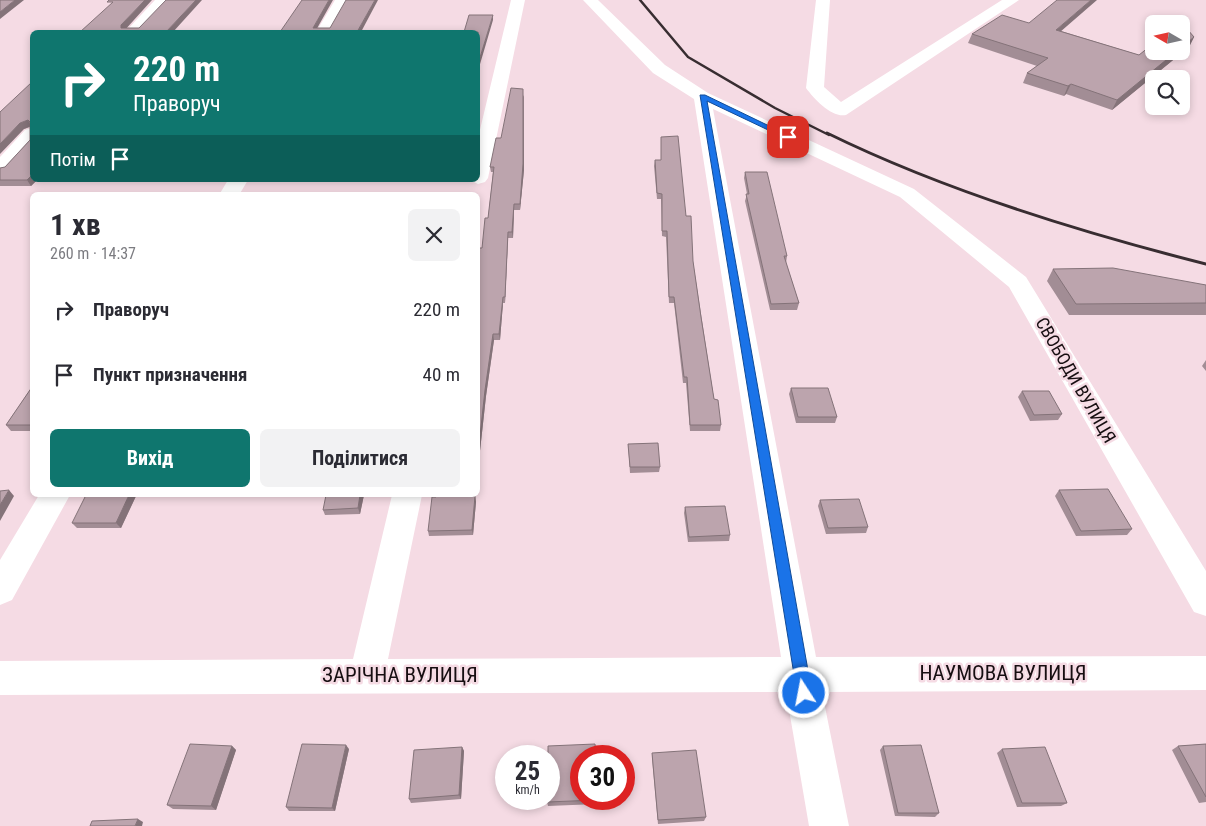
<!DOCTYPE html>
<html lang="uk">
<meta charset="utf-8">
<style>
:root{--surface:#fff;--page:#f2f2f3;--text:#2b2b33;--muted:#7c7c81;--accent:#0f766e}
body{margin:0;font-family:"Roboto Condensed",sans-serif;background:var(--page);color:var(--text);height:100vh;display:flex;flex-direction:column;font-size:19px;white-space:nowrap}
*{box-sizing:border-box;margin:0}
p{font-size:16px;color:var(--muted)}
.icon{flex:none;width:28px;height:28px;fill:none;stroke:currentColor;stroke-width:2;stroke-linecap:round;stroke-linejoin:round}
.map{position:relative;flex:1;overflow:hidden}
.sheet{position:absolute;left:30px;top:192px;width:450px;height:305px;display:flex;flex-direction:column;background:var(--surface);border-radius:8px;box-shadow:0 2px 8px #0003}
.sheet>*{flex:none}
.top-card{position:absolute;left:30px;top:30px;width:450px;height:152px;border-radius:8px;box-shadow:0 2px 8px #0003;background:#0f766e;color:#fff;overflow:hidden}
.needle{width:32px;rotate:279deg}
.fabs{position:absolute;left:1145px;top:15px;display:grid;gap:10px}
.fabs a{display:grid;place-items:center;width:45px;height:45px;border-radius:8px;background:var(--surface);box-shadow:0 2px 8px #0003;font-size:25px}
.speed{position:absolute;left:495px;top:745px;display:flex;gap:10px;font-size:25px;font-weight:700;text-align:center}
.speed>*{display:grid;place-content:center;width:65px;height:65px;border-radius:50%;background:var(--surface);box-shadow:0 2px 8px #0003;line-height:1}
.speed small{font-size:12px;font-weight:400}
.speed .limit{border:8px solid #d22;background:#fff;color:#111}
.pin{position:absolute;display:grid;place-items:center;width:42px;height:42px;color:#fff;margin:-21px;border-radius:10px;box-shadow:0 2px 8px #0006}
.me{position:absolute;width:55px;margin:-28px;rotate:349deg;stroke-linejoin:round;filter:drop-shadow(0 0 4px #0008)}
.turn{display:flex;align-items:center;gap:18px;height:105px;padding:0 20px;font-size:22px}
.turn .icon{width:65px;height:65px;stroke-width:2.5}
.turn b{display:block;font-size:35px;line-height:42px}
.then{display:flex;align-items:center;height:48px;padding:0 20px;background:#0003;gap:10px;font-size:19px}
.round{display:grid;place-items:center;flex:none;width:52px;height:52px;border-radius:8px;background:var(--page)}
.headline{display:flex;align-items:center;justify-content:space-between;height:85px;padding:0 20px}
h1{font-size:30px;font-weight:700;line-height:38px}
.cta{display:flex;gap:10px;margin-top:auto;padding:10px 20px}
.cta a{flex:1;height:58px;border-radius:8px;background:var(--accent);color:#fff;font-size:20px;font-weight:700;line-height:58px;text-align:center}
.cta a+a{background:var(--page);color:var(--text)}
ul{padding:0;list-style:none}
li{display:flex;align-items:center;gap:15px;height:65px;padding:0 20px}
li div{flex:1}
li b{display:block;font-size:19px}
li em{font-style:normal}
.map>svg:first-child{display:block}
</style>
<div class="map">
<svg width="1206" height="826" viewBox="0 0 1206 826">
<rect width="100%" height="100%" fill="#f5dbe4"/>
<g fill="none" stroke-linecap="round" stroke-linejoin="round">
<path fill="#fff" fill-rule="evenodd" d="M 155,0 L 170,0 L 140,32 L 125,32 Z
M 335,0 L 349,0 L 330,32 L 316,32 Z
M 511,0 L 525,0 L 488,178 L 485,182 L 478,184 L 469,180 L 478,180 L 478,138 Z
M 583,0 L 598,0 L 665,65 L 708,93 L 914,189 L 1026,277 L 1206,571 L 1206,616 L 1194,612 L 1009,287 L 900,197 L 713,109 L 816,657 L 1206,656 L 1206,690 L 822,692 L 849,826 L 809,826 L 786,692 L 0,695 L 0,661 L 353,659 L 392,495 L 422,495 L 388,659 L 781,657 L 694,99 L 653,73 Z
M 816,0 L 830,0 L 824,87 L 841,102 L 1002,0 L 1019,0 L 846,115 C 832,118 815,100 806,88 Z
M 32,128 L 32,145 L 7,172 L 0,174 L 0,157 L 25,130 Z
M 228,180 L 248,180 L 239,195 L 219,195 Z
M 39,495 L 70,495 L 12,600 L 0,605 L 0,560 Z"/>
<path stroke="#382d31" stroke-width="2.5" d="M 640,0 L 688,57 L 775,108 L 829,135"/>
<path stroke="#382d31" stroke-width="3" d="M 827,133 C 945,191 1079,232 1206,264"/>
</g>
<path fill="#a28d95" d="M 1029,23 L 1061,31 L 1139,55 L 1194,37 L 1189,47 L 1112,110 L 1066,94 L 1064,96 L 1023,83 L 1027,73 L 1037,66 L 968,43 L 972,34 Z
M 32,82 L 32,180 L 37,180 L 31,186 L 0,186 L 0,168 L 5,167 L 30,140 L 30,127 L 24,129 Z
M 524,95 L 524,170 L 520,210 L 514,210 L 513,238 L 508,238 L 505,303 L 503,303 L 500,340 L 494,340 L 486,396 L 478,469 L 478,273 L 488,218 L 493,172 L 491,172 L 490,167 L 501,138 Z
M 661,137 L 686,216 L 714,399 L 721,425 L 720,431 L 690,431 L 686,383 L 683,383 L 674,303 L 669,303 L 666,237 L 662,236 L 661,199 L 657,199 L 654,166 L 655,160 L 661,160 Z
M 745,172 L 787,256 L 786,263 L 799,303 L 797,310 L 770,310 L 745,201 L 747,194 L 744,178 Z
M 1053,269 L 1206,285 L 1206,315 L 1069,315 L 1047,281 Z
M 1206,360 L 1206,371 L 1202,366 Z
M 32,387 L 32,431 L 11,431 L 6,425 Z
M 791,388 L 837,417 L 835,423 L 796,423 L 789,394 Z
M 1022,391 L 1062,414 L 1058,420 L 1030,421 L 1018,397 Z
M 628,444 L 660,467 L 659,472 L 630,473 Z
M 1059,490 L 1132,529 L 1127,535 L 1076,536 L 1055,496 Z
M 364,495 L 360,514 L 325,515 L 323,510 Z
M 436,495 L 475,495 L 476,502 L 473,535 L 429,536 L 428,531 Z
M 136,496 L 121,528 L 77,528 L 72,523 Z
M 820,500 L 868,527 L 866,533 L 826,534 L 818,506 Z
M 685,507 L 730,535 L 729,541 L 688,542 L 684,513 Z
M 1206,744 L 1206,802 L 1199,803 L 1172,750 L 1178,746 Z
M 232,746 L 236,750 L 216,810 L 173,809 L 167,805 Z
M 883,746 L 939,813 L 935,817 L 895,816 L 880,750 Z
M 462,747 L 464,751 L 461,799 L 411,803 L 409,799 Z
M 349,749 L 335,811 L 289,811 L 286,807 Z
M 1002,749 L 1067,803 L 1061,806 L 1017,807 L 997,753 Z
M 652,753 L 706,817 L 704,821 L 658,824 L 652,758 Z
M 597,799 L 597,804 L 548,806 L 547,802 Z"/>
<path fill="#847379" d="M 15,0 L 24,0 L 0,19 L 0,12 Z
M 145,0 L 152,0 L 124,31 L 121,28 L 121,25 Z
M 196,0 L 202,0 L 173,32 L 166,32 Z
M 329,0 L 333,0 L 315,32 L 313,28 Z
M 375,0 L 378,0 L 361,32 L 357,32 Z
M 1091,0 L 1097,0 L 1052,39 L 1056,30 Z
M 493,15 L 493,20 L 478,71 L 478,64 Z
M 1194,37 L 1189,47 L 1112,110 L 1117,100 L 1177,51 L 1181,51 L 1181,48 Z
M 1071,84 L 1066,94 L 1064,96 L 1068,86 Z
M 523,89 L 524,170 L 520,210 L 520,204 Z
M 28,120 L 31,126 L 24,129 L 0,154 L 0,144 L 20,123 Z
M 32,175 L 32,180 L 37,180 L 31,186 L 27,180 Z
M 514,204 L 514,210 L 513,238 L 512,232 Z
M 508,232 L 508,238 L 505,303 L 505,297 Z
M 503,297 L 503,303 L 500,340 L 499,334 Z
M 493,334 L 494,340 L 486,396 L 478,469 L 478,454 L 485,390 Z
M 9,490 L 14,496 L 0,521 L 0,505 Z
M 129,495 L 136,495 L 136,496 L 121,528 L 116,523 Z
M 360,495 L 364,495 L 360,514 L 358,508 Z
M 475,496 L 476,502 L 473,535 L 472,530 Z
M 346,745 L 349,749 L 335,811 L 332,808 Z
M 232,746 L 236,750 L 216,810 L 211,806 Z
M 462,747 L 464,751 L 461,799 L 459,795 Z
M 138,819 L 143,822 L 142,826 L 135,826 Z"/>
<path fill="#bca4ad" stroke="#847379" d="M 0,0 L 15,0 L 0,12 Z
M 109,0 L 145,0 L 121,25 L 121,28 L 139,28 L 166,0 L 196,0 L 166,32 L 80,32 L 113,2 L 107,2 Z
M 302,0 L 329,0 L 313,28 L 330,28 L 346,0 L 375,0 L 357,32 L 280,32 Z
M 1057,0 L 1091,0 L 1056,30 L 1139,55 L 1154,43 L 1154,51 L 1177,51 L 1117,100 L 1071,84 L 1068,86 L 1027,73 L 1048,58 L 972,34 L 1002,15 L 1029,23 Z
M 469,15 L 493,15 L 478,64 L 478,32 L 464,32 Z
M 1181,22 L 1194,37 L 1181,48 L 1181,24 L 1179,24 Z
M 32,82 L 32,175 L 27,180 L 0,180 L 0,168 L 5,167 L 30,140 L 30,122 L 28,120 L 20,123 L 0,144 L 0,112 Z
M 511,88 L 523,89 L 523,164 L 520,204 L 514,204 L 512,232 L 508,232 L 505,297 L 503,297 L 499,334 L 493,334 L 485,390 L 478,454 L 478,273 L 479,248 L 482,248 L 485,218 L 488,218 L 494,167 L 490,167 L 496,138 L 501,138 Z
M 678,136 L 686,216 L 691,216 L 693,261 L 701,317 L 714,399 L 718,400 L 721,425 L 690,425 L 687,377 L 684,377 L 674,297 L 669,297 L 667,231 L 662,231 L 662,194 L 657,193 L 655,160 L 661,160 L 661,137 Z
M 745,172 L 767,172 L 787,256 L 784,256 L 799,303 L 771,304 L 746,194 L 749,194 Z
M 1113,268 L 1206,285 L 1206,303 L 1076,304 L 1053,269 Z
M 32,387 L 32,425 L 6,425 Z
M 791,388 L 828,388 L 837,417 L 798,417 Z
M 1022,391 L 1049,391 L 1062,414 L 1034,415 Z
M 658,443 L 660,467 L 630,467 L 628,444 Z
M 1108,489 L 1132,529 L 1081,531 L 1059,490 Z
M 9,490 L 0,505 L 0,491 Z
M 86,495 L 129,495 L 116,523 L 72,523 Z
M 326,495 L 360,495 L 358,508 L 323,510 Z
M 436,495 L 473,495 L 473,496 L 475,496 L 472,530 L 428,531 L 432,497 L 436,497 Z
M 859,499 L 868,527 L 828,528 L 820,500 Z
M 725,506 L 730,535 L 689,537 L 685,507 Z
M 190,744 L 232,746 L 211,806 L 167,805 Z
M 302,744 L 346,745 L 332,808 L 286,807 Z
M 595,744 L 596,756 L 581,756 L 581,799 L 597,799 L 597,800 L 547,802 L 547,799 L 549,799 L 549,756 L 548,756 L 548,746 Z
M 1206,744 L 1206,797 L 1178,746 Z
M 921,745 L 939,813 L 898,813 L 883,746 Z
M 462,747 L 459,795 L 409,799 L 414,750 Z
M 1045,747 L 1067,803 L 1022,803 L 1002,749 Z
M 696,750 L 706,817 L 658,820 L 652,753 Z
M 138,819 L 135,826 L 90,826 L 92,821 Z"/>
<path fill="#1a73e8" stroke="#114b97" d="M 700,95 L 705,95 L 792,137 L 785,138 L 707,101 L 812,693 L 810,698 L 804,700 L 799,698 L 797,693 Z"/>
<g text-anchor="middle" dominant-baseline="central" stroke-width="5" stroke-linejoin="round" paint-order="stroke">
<g font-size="18" fill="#160e11" stroke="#f5dbe4">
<text transform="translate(1076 380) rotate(60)">СВОБОДИ ВУЛИЦЯ</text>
</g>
<g font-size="21" fill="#160e11" stroke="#f5dbe4">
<text x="1003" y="673">НАУМОВА ВУЛИЦЯ</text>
<text x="400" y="675">ЗАРІЧНА ВУЛИЦЯ</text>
</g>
</g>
</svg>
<div class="fabs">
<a><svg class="needle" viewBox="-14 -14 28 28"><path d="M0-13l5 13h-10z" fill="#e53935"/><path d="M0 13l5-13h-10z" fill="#7c7c81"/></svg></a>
<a><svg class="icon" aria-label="search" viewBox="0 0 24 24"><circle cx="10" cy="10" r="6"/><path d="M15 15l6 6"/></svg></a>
</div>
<div class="speed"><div>25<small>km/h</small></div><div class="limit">30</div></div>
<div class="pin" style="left:788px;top:137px;background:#d93025"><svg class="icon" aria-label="arrive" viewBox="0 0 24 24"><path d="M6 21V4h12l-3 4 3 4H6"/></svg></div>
<svg class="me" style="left:804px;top:693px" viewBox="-20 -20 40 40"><circle r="17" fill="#1a73e8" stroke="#fff" stroke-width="3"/><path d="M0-11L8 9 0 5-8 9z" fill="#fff"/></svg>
<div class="top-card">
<div class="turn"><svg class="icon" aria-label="right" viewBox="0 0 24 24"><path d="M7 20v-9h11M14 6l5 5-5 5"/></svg><div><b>220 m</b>Праворуч</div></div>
<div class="then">Потім<svg class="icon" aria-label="arrive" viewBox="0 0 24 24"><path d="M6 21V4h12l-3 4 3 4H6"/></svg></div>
</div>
<section class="sheet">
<div class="headline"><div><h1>1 хв</h1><p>260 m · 14:37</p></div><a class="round"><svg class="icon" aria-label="close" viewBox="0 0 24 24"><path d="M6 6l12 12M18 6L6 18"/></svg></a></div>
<ul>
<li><svg class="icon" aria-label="right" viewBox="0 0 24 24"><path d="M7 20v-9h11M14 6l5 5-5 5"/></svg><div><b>Праворуч</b></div><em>220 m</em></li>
<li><svg class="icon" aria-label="arrive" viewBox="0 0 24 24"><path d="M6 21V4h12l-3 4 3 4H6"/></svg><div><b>Пункт призначення</b></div><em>40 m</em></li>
</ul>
<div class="cta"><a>Вихід</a><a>Поділитися</a></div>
</section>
</div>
